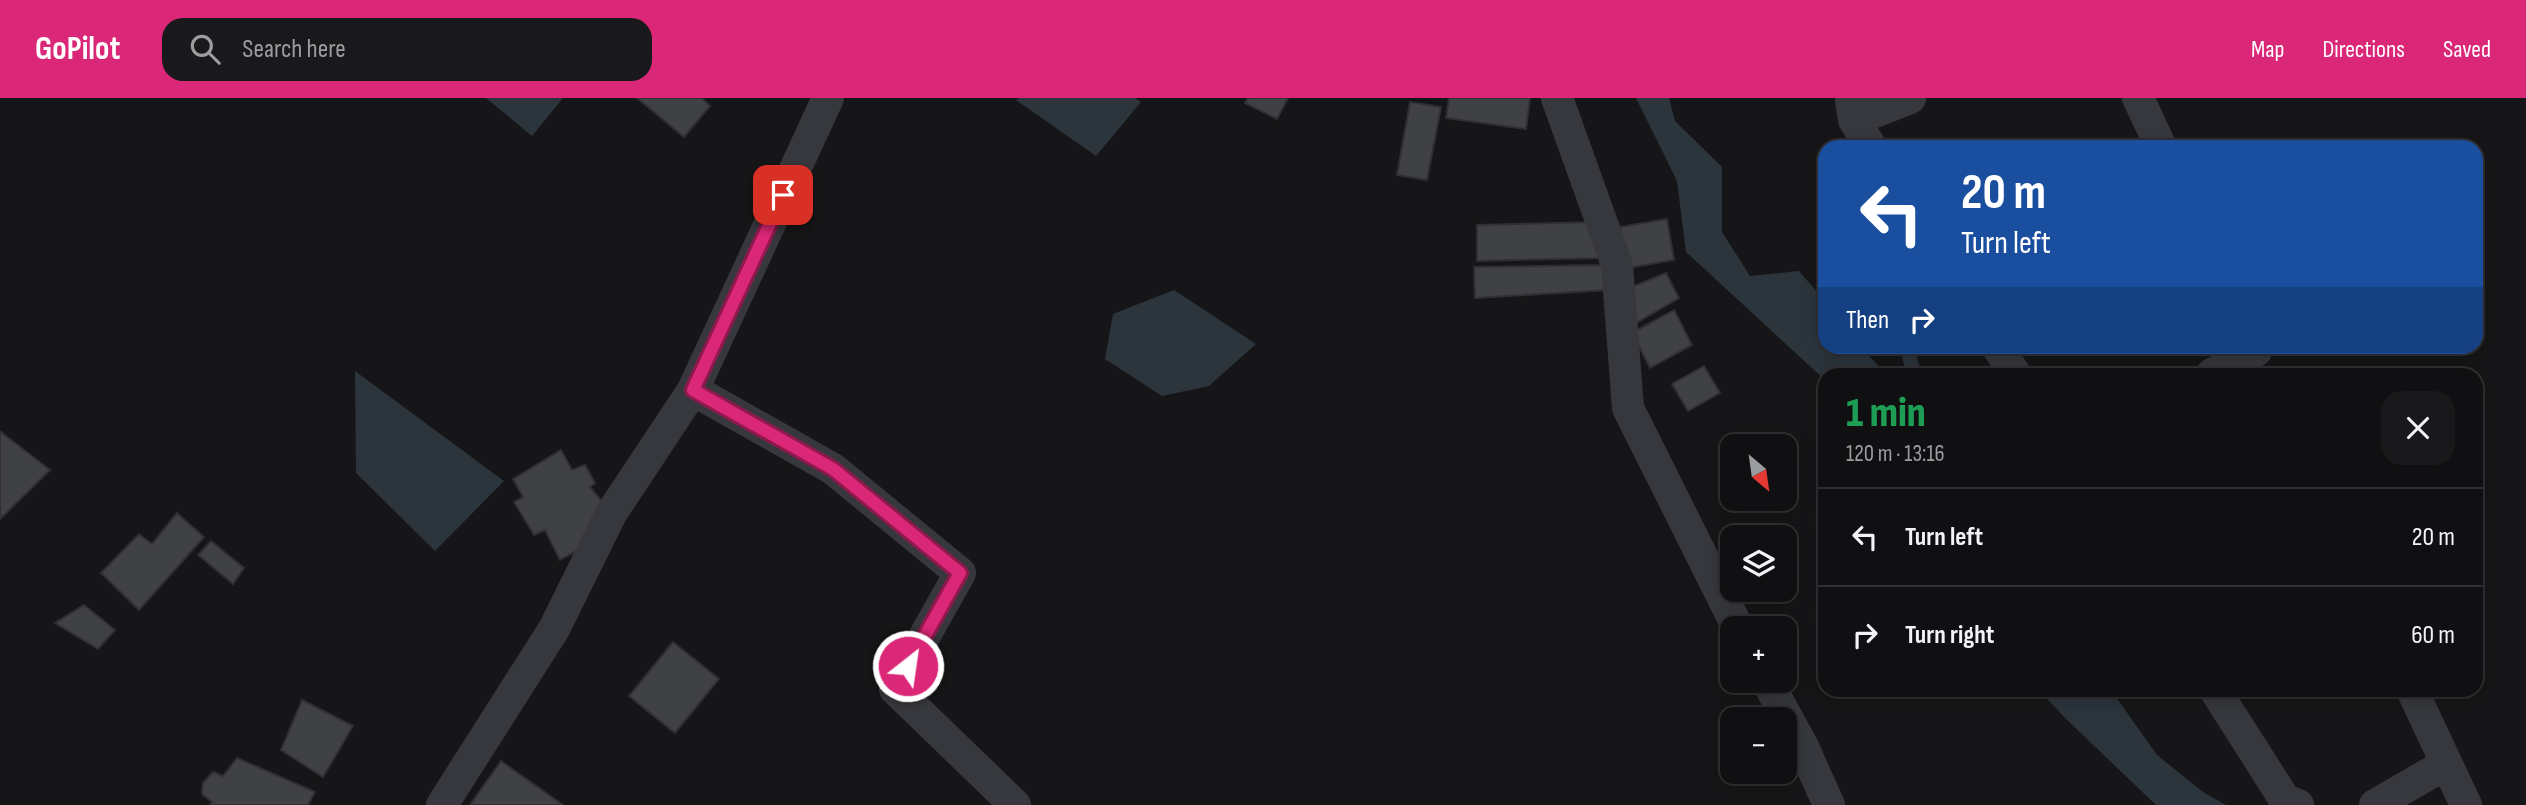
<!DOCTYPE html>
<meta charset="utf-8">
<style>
:root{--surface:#101012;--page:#19191b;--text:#f1f3f6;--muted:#9c9d9f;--line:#303032;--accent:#db2777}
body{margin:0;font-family:"Sofia Sans Condensed",sans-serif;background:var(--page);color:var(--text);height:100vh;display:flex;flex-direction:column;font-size:26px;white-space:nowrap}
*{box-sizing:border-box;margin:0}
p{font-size:23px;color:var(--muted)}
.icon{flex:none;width:38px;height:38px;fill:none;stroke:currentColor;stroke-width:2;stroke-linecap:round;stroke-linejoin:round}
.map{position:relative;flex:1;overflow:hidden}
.drawer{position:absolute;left:1818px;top:270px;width:665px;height:329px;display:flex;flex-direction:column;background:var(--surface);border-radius:21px;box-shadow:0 4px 18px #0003,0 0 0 2px var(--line)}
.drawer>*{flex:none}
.guide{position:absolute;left:1818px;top:42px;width:665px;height:214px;border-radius:21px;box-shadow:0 4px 18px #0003,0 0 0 2px var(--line);background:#1a4fa0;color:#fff;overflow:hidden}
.needle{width:46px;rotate:151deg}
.buttons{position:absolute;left:1720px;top:336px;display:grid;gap:14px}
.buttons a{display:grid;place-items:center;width:77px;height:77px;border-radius:14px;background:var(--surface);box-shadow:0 4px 18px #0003,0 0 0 2px var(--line);font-size:35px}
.pin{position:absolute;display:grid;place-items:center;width:60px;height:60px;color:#fff;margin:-30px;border-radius:14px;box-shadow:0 4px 10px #0006}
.me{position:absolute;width:77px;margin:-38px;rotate:30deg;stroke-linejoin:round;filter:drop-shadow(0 0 5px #0008)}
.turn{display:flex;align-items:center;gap:24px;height:147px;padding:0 28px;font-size:32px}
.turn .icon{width:91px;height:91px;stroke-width:2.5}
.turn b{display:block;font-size:49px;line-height:60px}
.then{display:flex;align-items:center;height:66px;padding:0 28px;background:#0003;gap:14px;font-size:26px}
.round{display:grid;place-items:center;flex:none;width:74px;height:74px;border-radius:21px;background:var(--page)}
.head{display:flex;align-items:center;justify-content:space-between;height:119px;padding:0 28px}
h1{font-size:42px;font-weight:800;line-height:52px;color:#1e9e55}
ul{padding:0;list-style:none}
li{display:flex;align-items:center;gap:21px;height:98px;padding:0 28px;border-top:2px solid var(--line)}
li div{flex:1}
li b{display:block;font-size:26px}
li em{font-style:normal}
header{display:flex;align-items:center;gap:42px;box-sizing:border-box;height:98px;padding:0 35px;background:var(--accent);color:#fff}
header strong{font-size:33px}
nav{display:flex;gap:38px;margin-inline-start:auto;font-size:24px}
.search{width:490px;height:63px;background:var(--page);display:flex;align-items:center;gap:18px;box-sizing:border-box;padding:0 24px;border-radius:21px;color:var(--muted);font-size:26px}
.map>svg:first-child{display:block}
</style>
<header>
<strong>GoPilot</strong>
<div class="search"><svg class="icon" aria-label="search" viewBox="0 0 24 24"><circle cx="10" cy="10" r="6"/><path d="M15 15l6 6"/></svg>Search here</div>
<nav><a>Map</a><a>Directions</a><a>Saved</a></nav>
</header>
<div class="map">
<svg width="2526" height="707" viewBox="0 0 2526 707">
<rect width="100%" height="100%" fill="#161618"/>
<path fill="#2c353c" d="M 486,0 L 563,0 L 532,38 Z
M 1020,0 L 1135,0 L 1141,4 L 1096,58 L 1016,2 Z
M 1636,0 L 1669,0 L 1675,23 L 1722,69 L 1722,134 L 1750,178 L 1799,173 L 1825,203 L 1825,248 L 1861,249 L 1886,276 L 1825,276 L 1825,282 L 1686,154 L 1677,83 Z
M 1174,192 L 1256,246 L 1209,288 L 1162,298 L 1105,261 L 1113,216 Z
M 1899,249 L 1915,249 L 1921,276 L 1907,276 Z
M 355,273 L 504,383 L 435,453 L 356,375 Z
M 2039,592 L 2111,592 L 2157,657 L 2203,694 L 2226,707 L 2156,707 L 2065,620 Z"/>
<path fill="#404145" stroke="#303034" stroke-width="2" d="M 637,0 L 702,0 L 710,8 L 684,39 Z
M 1248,0 L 1288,0 L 1277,21 L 1245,5 Z
M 1449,0 L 1530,0 L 1526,31 L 1446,20 Z
M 1410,4 L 1441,9 L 1427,82 L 1397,77 Z
M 1667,121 L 1674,162 L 1627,170 L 1620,129 Z
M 1598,124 L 1599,160 L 1477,163 L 1477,127 Z
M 1606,167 L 1609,192 L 1475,200 L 1474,169 Z
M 1666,175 L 1679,200 L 1629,229 L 1629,190 Z
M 1674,212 L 1692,247 L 1650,270 L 1632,235 Z
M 1704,268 L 1720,295 L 1688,313 L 1672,286 Z
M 1,334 L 50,372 L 0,421 L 0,334 Z
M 561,352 L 572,372 L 585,367 L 595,385 L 590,389 L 605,407 L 586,448 L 560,462 L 545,432 L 534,437 L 514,404 L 523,399 L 513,381 Z
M 177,415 L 204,439 L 139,512 L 101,475 L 139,436 L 152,446 Z
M 211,443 L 244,470 L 233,486 L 198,457 Z
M 84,507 L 115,532 L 98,551 L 55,525 Z
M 673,544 L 719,581 L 675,635 L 629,598 Z
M 302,602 L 353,628 L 323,679 L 281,652 Z
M 237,660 L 315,694 L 308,707 L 210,707 L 212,704 L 202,696 L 203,685 L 213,674 L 223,678 Z
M 501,663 L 563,707 L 470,707 Z"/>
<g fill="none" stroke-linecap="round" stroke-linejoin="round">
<path stroke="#37383d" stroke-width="32" d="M 1557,0 L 1617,167 L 1628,310 L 1738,530
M 2138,0 L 2161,49
M 1851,3 L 1854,22 L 1871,49
M 1854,22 L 1910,0
M 1997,248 L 2015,276
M 2212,276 L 2256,253
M 693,292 L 833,371 L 960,475 L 895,591 L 1015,707
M 1767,583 L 1803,649 L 1829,707
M 2215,592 L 2285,702 L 2298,707
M 2412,592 L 2466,707
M 442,707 L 554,531 L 612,414 L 693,292 L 828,0
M 2375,707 L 2446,666"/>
</g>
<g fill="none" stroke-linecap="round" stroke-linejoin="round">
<defs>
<path id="route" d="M 783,97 L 693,292 L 833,371 L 960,475 L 908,568"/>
</defs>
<use href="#route" stroke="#8e194d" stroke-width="18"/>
<use href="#route" stroke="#db2777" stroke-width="12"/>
</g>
</svg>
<div class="buttons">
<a><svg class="needle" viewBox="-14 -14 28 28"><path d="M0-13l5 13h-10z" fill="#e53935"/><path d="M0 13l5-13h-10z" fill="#9c9d9f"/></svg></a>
<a><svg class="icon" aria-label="layers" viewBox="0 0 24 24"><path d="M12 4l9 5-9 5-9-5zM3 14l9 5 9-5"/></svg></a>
<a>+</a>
<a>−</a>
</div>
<div class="pin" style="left:783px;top:97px;background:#d93025"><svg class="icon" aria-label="arrive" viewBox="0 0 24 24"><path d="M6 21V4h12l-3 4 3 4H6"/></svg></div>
<svg class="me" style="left:908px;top:568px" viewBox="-20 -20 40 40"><circle r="17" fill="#db2777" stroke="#fff" stroke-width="3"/><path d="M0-11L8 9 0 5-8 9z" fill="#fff"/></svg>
<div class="guide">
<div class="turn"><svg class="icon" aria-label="left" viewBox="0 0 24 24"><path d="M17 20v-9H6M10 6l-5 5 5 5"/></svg><div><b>20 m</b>Turn left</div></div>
<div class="then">Then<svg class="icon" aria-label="right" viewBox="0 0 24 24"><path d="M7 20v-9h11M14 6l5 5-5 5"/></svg></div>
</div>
<section class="drawer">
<div class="head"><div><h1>1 min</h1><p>120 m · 13:16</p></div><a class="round"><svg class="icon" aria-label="close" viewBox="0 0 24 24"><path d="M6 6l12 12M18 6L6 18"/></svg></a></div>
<ul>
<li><svg class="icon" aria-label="left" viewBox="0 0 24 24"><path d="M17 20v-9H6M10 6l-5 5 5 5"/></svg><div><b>Turn left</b></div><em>20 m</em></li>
<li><svg class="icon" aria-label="right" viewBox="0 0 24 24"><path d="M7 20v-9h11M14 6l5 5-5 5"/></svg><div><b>Turn right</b></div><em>60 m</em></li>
</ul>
</section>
</div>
